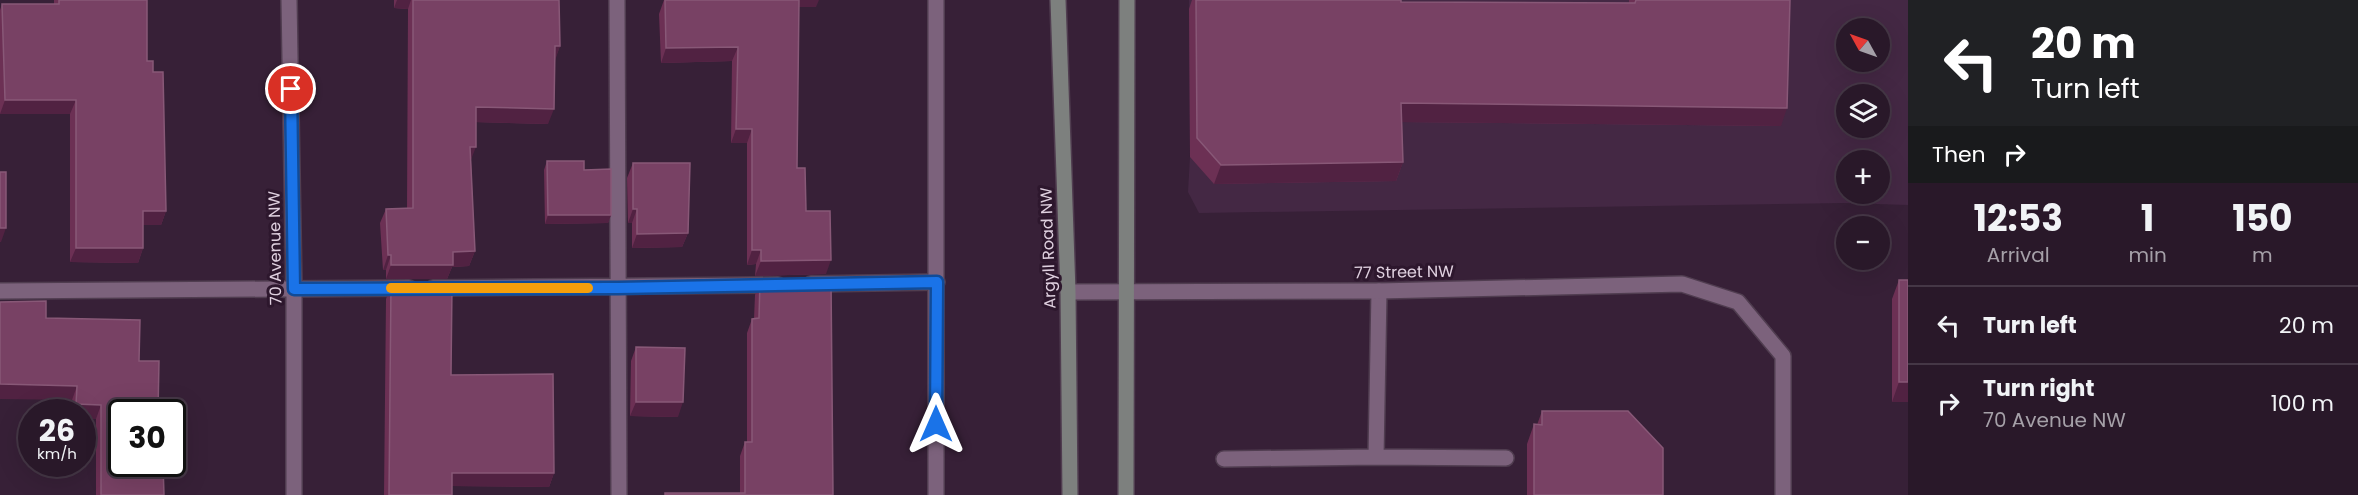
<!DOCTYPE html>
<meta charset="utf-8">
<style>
:root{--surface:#291829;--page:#312131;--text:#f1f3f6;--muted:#a5a0a8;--line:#453746}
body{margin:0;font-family:Poppins,sans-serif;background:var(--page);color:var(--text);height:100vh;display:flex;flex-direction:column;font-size:22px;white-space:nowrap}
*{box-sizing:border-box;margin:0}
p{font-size:20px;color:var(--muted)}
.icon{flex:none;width:33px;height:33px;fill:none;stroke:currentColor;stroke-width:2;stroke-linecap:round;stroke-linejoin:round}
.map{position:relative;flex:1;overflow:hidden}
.drawer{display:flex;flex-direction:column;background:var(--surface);width:450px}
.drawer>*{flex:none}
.guide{background:#202124;color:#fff;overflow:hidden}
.needle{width:39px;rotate:310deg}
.fabs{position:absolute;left:1836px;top:18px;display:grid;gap:12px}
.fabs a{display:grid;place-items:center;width:54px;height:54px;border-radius:50%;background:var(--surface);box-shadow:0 6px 24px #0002,0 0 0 2px var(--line);font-size:30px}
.speed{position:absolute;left:18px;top:399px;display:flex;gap:12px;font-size:30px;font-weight:700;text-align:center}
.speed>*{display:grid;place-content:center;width:78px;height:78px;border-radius:50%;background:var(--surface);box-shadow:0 6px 24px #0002,0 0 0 2px var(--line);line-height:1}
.speed small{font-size:15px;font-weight:400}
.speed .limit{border:3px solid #111;border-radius:9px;background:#fff;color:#111}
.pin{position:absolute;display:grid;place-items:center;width:51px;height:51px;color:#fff;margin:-26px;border:3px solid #fff;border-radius:50%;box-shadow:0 2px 6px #0007}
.me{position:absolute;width:66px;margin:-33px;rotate:0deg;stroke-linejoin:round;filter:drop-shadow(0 0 4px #0008)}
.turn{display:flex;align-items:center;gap:21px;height:126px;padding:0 24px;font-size:27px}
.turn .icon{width:78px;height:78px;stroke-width:2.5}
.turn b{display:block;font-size:42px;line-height:51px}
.then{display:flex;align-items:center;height:57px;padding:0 24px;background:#0003;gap:12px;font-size:22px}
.eta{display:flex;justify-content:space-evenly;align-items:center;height:102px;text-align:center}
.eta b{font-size:36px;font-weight:700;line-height:42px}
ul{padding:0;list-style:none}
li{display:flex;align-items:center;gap:18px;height:78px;padding:0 24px;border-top:2px solid var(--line)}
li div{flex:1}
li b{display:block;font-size:22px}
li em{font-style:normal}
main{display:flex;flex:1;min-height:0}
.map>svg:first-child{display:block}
</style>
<main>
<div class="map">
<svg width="1908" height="495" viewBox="0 0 1908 495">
<rect width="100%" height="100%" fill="#372037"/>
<path fill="#442844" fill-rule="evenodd" d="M 1189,0 L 1908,0 L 1908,205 L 1845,203 L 1199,213 L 1188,192 L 1190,157 ZM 1846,28 L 1880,28 L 1880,62 L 1846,62 ZM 1846,94 L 1880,94 L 1880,128 L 1846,128 ZM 1846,160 L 1880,160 L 1880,194 L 1846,194 Z"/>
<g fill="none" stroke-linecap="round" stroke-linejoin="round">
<defs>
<path id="service" d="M 617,0 L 619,495
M 811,284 L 937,282
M 433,288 L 778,285
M 0,291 L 409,288
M 1376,457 L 1506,458
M 1224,459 L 1376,457 L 1379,291"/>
<path id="minor" d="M 289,0 L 294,289 L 294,495
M 1068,292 L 1379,291 L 1682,284 L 1738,302 L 1783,356 L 1783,495
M 936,495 L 936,0"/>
<path id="secondary" d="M 1058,0 L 1068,292 L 1070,495
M 1126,495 L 1127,0"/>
</defs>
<use href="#service" stroke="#503d50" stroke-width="18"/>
<use href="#minor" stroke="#503d50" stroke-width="18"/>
<use href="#secondary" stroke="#503d50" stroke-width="18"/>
<use href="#service" stroke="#7c627c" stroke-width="15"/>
<use href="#minor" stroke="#7c627c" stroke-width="15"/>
<use href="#secondary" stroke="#7d807e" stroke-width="15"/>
</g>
<path fill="#6c3054" d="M 54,0 L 147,0 L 147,61 L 153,72 L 166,211 L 161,225 L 143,225 L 143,248 L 138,263 L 70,262 L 70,114 L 0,114 L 0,10 L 2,4 L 54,4 Z
M 394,0 L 559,0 L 560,46 L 554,61 L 548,124 L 476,122 L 471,160 L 475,251 L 469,266 L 452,267 L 447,279 L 386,279 L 386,270 L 383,270 L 380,223 L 386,209 L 407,208 L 408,9 L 394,8 Z
M 664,0 L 816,7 L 799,7 L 797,168 L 806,211 L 826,274 L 755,276 L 756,264 L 747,265 L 747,143 L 731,143 L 732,61 L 661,63 L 659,14 Z
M 1192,0 L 1401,0 L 1401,2 L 1629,3 L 1629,0 L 1790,0 L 1781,126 L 1402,122 L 1403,162 L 1396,181 L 1214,184 L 1190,157 L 1189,9 Z
M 547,161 L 584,170 L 611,215 L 608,223 L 545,224 L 544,170 Z
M 633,163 L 688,233 L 682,247 L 632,248 L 632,223 L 628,223 L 627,178 Z
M 1899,280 L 1908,280 L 1908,402 L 1892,402 L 1892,299 Z
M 760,281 L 833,495 L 665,495 L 665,493 L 740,493 L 740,456 L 745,442 L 747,442 L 747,333 L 752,319 L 754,319 L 755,295 Z
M 391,285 L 451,375 L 554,473 L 549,487 L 452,486 L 452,495 L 384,495 L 386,299 Z
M 46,318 L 122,412 L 164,495 L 96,495 L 96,419 L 82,412 L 71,412 L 72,400 Z
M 636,347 L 678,417 L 630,416 L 631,361 Z
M 1542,411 L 1663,495 L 1527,495 L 1527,444 L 1534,424 L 1537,425 Z"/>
<path fill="#512242" d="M 397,0 L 411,0 L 408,9 L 394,8 Z
M 796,0 L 819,0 L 816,7 L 793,7 Z
M 555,46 L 560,46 L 555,61 L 549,61 Z
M 738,47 L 732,61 L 661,63 L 666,48 Z
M 5,100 L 76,100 L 70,114 L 0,114 Z
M 1401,103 L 1787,108 L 1781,126 L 1394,122 Z
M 476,107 L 554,109 L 548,124 L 470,122 Z
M 736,129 L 752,129 L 747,143 L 731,143 Z
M 470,147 L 476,147 L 470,162 Z
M 1403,162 L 1396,181 L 1214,184 L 1221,165 Z
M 633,209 L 637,209 L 632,223 L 628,223 Z
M 143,211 L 166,211 L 161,225 L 138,225 Z
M 548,215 L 611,215 L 608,223 L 545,224 Z
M 0,228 L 6,228 L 1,242 L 0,242 Z
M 688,233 L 682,247 L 632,248 L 637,234 Z
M 76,248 L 143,248 L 138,263 L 70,262 Z
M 752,250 L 761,250 L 756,264 L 747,265 Z
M 475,251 L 469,266 L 452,267 L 447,279 L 386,279 L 391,265 L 453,252 Z
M 388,255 L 391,255 L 386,270 L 383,270 Z
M 831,260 L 826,274 L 755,276 L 761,261 Z
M 1899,382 L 1908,382 L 1908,402 L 1892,402 Z
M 0,384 L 77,386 L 72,400 L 0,399 Z
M 636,402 L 683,402 L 678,417 L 630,416 Z
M 76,404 L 101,405 L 96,419 L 82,419 L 82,412 L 73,412 Z
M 452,473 L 554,473 L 549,487 L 447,486 Z"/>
<path fill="#784164" stroke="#885877" stroke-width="1.5" d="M 59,0 L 147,0 L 147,61 L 153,61 L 153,72 L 163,72 L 166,211 L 143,211 L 143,248 L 76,248 L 76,100 L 5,100 L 2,4 L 59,4 Z
M 413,0 L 559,0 L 560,46 L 555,46 L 554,109 L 476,107 L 476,147 L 470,147 L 475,251 L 453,252 L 453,265 L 391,265 L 391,255 L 388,255 L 386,209 L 413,208 Z
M 665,0 L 799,0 L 797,168 L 805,168 L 806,211 L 830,211 L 831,260 L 761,261 L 761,250 L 752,250 L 752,129 L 736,129 L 738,47 L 666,48 Z
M 1196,0 L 1401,0 L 1401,2 L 1635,3 L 1636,0 L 1790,0 L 1787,108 L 1401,103 L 1403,162 L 1221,165 L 1197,138 Z
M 547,161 L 584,161 L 584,170 L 611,169 L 611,215 L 548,215 Z
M 633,163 L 690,163 L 688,233 L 637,234 L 637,209 L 633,209 Z
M 0,172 L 6,172 L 6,228 L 0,228 Z
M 831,280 L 833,495 L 665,495 L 665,493 L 745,493 L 745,442 L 752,442 L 752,319 L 759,318 L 760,281 Z
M 1899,280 L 1908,280 L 1908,382 L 1899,382 Z
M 391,285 L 452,285 L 451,375 L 553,374 L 554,473 L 452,473 L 452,495 L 389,495 Z
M 46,301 L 46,318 L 140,320 L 139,361 L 159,361 L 158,412 L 122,412 L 122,464 L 163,464 L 164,495 L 101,495 L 101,405 L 76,404 L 77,386 L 0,384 L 0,302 Z
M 636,347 L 685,348 L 683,402 L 636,402 Z
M 1542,411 L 1628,411 L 1663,448 L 1663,495 L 1534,495 L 1534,424 L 1542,425 Z"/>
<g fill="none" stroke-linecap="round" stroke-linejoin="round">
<defs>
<path id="route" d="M 291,89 L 294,289 L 618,288 L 937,282 L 936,424"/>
</defs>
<use href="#route" stroke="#114b97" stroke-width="15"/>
<use href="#route" stroke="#1a73e8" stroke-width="10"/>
<path stroke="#f59e0b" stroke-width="10" d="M 391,288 L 588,288"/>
</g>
<g text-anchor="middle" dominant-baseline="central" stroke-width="6" stroke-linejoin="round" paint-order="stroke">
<g font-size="16" fill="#e0d1e0" stroke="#2d172d">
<text transform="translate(275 248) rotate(-91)">70 Avenue NW</text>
<text transform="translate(1048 248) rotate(-92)">Argyll Road NW</text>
<text transform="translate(1404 272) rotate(-1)">77 Street NW</text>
</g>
</g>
</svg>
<div class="fabs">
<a><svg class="needle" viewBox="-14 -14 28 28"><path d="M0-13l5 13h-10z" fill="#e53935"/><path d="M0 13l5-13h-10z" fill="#a5a0a8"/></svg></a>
<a><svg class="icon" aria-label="layers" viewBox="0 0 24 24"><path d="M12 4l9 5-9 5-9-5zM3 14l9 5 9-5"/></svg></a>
<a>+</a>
<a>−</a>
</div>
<div class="speed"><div>26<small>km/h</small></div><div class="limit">30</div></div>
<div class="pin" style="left:291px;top:89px;background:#d93025"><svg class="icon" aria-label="arrive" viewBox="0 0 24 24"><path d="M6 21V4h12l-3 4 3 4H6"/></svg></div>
<svg class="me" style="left:936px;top:424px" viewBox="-20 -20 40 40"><path d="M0-17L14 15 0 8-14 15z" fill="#1a73e8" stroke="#fff" stroke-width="4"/></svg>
</div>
<section class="drawer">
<div class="guide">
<div class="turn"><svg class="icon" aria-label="left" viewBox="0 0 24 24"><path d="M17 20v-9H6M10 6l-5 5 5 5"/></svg><div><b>20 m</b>Turn left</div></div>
<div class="then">Then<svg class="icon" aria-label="right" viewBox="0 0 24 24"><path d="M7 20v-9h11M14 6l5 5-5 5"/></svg></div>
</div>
<div class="eta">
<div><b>12:53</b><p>Arrival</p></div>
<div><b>1</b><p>min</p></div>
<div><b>150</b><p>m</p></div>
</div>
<ul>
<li><svg class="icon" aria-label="left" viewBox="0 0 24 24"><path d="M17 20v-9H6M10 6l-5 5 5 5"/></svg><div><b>Turn left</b></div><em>20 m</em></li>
<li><svg class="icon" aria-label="right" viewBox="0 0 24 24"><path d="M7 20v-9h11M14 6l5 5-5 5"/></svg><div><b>Turn right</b><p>70 Avenue NW</p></div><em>100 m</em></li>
</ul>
</section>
</main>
